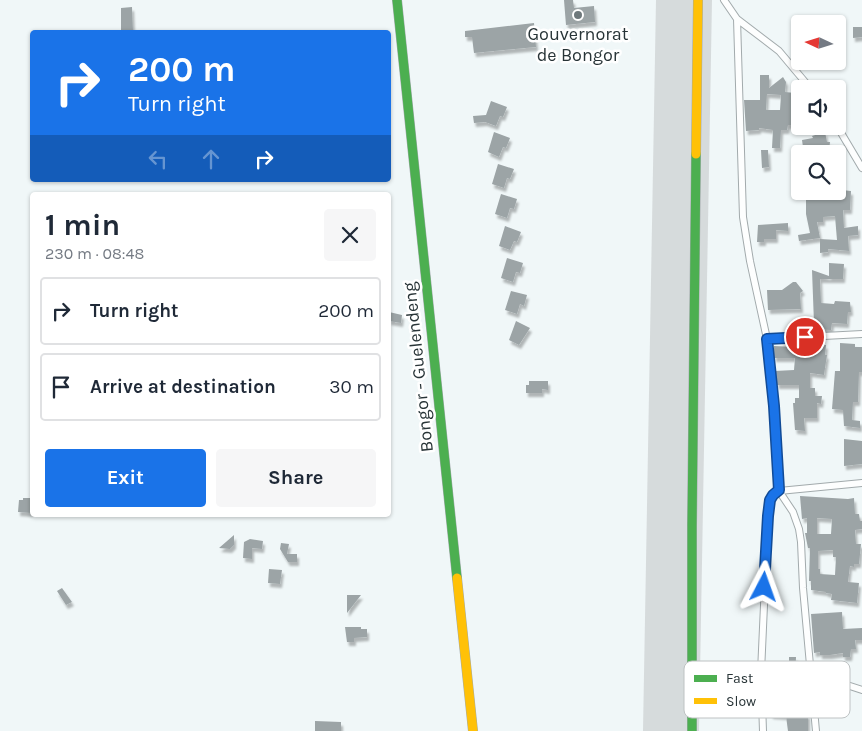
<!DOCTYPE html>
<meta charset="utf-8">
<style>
:root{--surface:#fff;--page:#f6f6f7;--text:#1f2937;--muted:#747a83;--line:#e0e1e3;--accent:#1a73e8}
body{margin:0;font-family:Karla,sans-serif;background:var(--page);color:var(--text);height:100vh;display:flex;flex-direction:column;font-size:19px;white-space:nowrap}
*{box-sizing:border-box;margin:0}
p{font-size:16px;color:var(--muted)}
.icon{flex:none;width:28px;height:28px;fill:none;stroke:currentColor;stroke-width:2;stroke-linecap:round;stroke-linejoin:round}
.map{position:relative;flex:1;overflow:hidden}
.drawer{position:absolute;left:30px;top:192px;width:361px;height:325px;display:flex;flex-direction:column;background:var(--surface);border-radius:5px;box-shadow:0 1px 4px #0004}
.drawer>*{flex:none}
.banner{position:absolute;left:30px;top:30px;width:361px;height:152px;border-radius:5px;box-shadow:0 1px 4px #0004;background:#1a73e8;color:#fff;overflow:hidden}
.needle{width:32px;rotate:274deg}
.controls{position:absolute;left:791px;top:15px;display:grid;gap:10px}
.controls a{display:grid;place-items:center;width:55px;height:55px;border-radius:5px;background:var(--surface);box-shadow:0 1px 4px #0004;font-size:25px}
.pin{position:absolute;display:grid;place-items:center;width:42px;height:42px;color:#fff;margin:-21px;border:2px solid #fff;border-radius:50%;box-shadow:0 1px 5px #0007}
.me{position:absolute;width:55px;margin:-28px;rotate:4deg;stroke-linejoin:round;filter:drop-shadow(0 0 4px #0008)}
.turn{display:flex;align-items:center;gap:18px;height:105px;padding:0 15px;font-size:22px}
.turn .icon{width:65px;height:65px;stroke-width:2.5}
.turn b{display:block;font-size:35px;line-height:42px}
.lanes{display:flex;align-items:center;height:48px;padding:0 15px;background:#0003;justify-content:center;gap:25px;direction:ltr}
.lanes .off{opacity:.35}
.round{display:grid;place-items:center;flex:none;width:52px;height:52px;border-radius:5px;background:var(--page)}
.overview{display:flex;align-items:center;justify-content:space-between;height:85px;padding:0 15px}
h1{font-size:30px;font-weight:700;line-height:38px}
.action{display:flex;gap:10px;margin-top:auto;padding:10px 15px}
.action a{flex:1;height:58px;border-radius:5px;background:var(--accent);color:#fff;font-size:20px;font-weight:700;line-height:58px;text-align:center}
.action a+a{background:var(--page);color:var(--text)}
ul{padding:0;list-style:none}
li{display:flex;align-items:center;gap:15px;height:68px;margin:0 10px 8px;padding:0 5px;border:2px solid var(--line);border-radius:5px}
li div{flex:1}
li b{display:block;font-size:19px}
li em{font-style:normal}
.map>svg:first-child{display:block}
</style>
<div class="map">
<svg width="862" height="731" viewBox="0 0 862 731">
<defs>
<filter id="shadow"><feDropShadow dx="2" dy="4" stdDeviation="1" flood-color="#0004"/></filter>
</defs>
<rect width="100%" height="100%" fill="#f0f7f8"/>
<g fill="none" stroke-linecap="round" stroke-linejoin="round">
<path stroke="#d6dbdc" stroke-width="56" d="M 671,731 L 684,0"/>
</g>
<path fill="#9ca4a6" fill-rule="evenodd" filter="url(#shadow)" d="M 564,0 L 573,0 L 574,8 L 594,6 L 595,22 L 566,25 Z
M 132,7 L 133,32 L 123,32 L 121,31 L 121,8 Z
M 534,23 L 536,47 L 474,53 L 472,37 L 465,37 L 465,31 Z
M 853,27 L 862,27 L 862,37 L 853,38 Z
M 760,75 L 769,75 L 769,88 L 783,77 L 786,82 L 785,92 L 795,93 L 795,102 L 800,102 L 800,125 L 788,125 L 787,130 L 781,130 L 780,148 L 772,148 L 773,130 L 759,128 L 759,130 L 746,131 L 744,100 L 760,100 ZM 767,94 L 781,95 L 780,110 L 766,110 Z
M 491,101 L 507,107 L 503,117 L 500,116 L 496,126 L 485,122 L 474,123 L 473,116 L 486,115 Z
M 494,132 L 510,138 L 506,148 L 503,147 L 499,157 L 488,152 Z
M 825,132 L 827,142 L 830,142 L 829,151 L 804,154 L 802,140 L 813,138 L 812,136 Z
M 761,150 L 768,150 L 769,167 L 762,168 Z
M 498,164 L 514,169 L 510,179 L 507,178 L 504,188 L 492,184 Z
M 842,190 L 851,191 L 850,210 L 843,210 L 844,228 L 858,226 L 858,235 L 848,236 L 849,251 L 828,249 L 828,252 L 820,253 L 820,239 L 837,240 L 835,216 L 823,217 L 823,222 L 817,222 L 820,238 L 799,241 L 798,235 L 810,233 L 806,214 L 806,196 Z
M 501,194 L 517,199 L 514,209 L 510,208 L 507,218 L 495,214 Z
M 788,223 L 788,231 L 776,230 L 776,239 L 764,239 L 764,242 L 757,242 L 758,225 Z
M 505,226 L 521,232 L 517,242 L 514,241 L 510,250 L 499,246 Z
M 507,258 L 523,263 L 520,273 L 516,272 L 513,282 L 501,278 Z
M 829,263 L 844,264 L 843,279 L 820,279 L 821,303 L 834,304 L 835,301 L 850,302 L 851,312 L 848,312 L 847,324 L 832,323 L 831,330 L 810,329 L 810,322 L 814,323 L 812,270 L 829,276 Z
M 793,282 L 796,282 L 803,291 L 800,293 L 801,309 L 768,310 L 767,290 L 782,290 Z
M 511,291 L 527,295 L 524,306 L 520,304 L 517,314 L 505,310 Z
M 389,312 L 402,315 L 401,323 L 389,321 Z
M 516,321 L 530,328 L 519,345 L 509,340 Z
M 840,343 L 855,344 L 855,347 L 862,347 L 862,372 L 859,372 L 858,402 L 853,402 L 852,420 L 860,421 L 860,428 L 844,426 L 843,410 L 832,409 L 835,371 L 840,371 Z
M 819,344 L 826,345 L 825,355 L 827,355 L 824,375 L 810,373 L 810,388 L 815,388 L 815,396 L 822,396 L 821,404 L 817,403 L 817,418 L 804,418 L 805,431 L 795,430 L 793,403 L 795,403 L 795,398 L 799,398 L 799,385 L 777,385 L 775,371 L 794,370 L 795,358 L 774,358 L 774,346 L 818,348 Z
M 529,381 L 548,381 L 548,390 L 542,389 L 542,393 L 526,393 L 526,385 L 529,385 Z
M 844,439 L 862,441 L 862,464 L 844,466 Z
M 800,496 L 848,499 L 854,498 L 855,514 L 859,514 L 860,521 L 862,521 L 862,529 L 855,530 L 856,544 L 861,544 L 859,564 L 854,564 L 854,567 L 850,566 L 848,582 L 859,583 L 857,603 L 831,600 L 832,594 L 826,593 L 826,592 L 811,590 L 811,581 L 809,581 L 810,548 L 808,548 L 805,533 L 807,533 L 807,518 L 802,519 ZM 817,518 L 832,519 L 831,534 L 817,534 ZM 833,550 L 833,557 L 836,557 L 835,575 L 820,574 L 820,569 L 818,569 L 818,551 Z
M 23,498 L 32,498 L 31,513 L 18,512 L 19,500 L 23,500 Z
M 234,535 L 234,545 L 230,549 L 219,548 Z
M 250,539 L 263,541 L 262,549 L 252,548 L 252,559 L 243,558 L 244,542 Z
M 281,543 L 289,544 L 287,554 L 297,554 L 297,562 L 288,562 L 280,549 Z
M 269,569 L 282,570 L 280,584 L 268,583 Z
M 62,588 L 72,602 L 66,605 L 57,591 Z
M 347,595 L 361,595 L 347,613 Z
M 842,612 L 843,629 L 862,628 L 862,640 L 855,640 L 856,649 L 851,649 L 850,657 L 843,657 L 843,653 L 830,655 L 820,655 L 820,652 L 814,653 L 811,614 Z
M 345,627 L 361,627 L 361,629 L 367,629 L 367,637 L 354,638 L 354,642 L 347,642 Z
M 789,657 L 796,657 L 795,681 L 787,682 L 786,716 L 771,715 L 771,685 L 781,685 L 780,664 L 789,664 Z
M 808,714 L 808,731 L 788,731 L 786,716 Z
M 315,721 L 341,722 L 341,731 L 315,731 Z"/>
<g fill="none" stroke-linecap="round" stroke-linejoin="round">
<defs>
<path id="street" d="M 724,0 L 737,19 L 779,51 L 811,89
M 737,19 L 743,217 L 750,261 L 767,339 L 774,406 L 779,491 L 793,512 L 799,529 L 801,542 L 803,588 L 816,731
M 837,126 L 862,168
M 767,339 L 862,334
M 810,673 L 862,690
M 763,731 L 761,672 L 768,516 C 770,505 770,497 779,491 L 862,483"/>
<path id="fast" d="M 397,0 L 457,578
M 692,731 L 692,526 L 696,154"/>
<path id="slow" d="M 696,154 L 698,0
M 457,578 L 473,731"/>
</defs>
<use href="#street" stroke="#a2aaac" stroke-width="8"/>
<use href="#fast" stroke="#a2aaac" stroke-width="10"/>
<use href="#slow" stroke="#a2aaac" stroke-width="10"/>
<use href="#street" stroke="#fdfefe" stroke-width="6"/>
<use href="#fast" stroke="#4caf50" stroke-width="9"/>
<use href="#slow" stroke="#ffc107" stroke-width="9"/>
</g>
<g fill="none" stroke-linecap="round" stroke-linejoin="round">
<defs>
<path id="route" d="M 764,587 L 768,516 L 770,500 L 773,495 L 779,490 L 774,406 L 767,339 L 805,337"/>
</defs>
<use href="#route" stroke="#114b97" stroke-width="12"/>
<use href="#route" stroke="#1a73e8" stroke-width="9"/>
</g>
<circle fill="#6e787b" stroke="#fff" stroke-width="2" cx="578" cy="15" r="5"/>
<g text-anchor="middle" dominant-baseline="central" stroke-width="5" stroke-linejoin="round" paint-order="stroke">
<g font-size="18" fill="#283437" stroke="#fff">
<text x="578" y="34">Gouvernorat<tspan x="578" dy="21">de Bongor</tspan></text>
</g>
<g font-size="18" fill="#283437" stroke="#fff">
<text transform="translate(418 367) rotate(-96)">Bongor - Guelendeng</text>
</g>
</g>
<rect x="684" y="661" width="166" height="57" rx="8" fill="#fff" stroke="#bec2c3" stroke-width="1"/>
<rect x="694" y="675" width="23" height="7" fill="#4caf50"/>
<rect x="694" y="698" width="23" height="6" fill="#ffc107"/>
<g font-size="14" fill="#283437">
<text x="726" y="683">Fast</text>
<text x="726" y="706">Slow</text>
</g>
</svg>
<div class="controls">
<a><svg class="needle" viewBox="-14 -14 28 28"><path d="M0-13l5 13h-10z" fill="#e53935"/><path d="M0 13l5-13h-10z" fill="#747a83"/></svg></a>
<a><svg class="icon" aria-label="sound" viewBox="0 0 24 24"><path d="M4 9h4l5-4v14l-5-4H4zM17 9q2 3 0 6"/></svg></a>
<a><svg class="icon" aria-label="search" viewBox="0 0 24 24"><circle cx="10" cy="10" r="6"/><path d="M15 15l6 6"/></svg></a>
</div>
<div class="pin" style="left:805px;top:337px;background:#d93025"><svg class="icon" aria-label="arrive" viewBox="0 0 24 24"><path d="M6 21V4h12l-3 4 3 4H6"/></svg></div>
<svg class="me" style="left:764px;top:587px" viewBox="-20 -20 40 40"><path d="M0-17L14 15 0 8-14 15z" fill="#1a73e8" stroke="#fff" stroke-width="4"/></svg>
<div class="banner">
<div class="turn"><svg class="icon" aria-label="right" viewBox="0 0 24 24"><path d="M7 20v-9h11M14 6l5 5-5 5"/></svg><div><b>200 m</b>Turn right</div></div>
<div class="lanes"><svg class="icon off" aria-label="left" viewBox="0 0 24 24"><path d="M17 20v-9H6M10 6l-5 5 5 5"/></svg><svg class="icon off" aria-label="ahead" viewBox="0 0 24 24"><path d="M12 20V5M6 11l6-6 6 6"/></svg><svg class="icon" aria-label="right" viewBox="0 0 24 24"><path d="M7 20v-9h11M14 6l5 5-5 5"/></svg></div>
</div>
<section class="drawer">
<div class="overview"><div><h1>1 min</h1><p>230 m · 08:48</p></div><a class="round"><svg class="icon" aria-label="close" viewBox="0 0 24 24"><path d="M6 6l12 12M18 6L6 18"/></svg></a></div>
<ul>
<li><svg class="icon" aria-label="right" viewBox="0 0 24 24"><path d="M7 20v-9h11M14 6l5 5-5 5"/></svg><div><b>Turn right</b></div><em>200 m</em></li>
<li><svg class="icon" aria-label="arrive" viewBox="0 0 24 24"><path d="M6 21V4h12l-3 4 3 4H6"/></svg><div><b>Arrive at destination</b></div><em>30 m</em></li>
</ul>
<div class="action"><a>Exit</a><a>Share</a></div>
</section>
</div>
